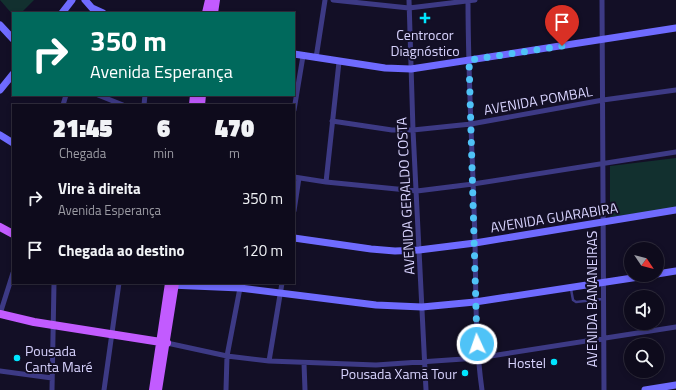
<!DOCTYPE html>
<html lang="pt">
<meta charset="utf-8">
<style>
:root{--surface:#0e0b1c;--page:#171425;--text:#f1f3f6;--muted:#9b9ba3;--line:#2e2b3b}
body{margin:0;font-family:"Titillium Web",sans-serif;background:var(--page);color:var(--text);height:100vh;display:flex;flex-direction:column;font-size:15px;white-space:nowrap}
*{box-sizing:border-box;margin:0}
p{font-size:13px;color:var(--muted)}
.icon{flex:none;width:22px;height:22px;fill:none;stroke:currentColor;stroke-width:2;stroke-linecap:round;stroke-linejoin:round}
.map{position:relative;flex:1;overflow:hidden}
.drawer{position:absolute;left:12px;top:104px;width:283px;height:180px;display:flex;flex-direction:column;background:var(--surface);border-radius:0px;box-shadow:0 2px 6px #0003,0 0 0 1px var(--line)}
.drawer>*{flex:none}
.hud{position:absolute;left:12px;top:12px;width:283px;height:84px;border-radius:0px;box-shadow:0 2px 6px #0003,0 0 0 1px var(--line);background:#00695c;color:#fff;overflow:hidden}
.needle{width:26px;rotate:125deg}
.controls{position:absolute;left:624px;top:242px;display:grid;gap:8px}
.controls a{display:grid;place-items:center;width:40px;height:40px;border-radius:50%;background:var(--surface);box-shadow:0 2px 6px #0003,0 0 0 1px var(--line);font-size:20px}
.pin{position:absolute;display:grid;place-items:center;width:34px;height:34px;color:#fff;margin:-41px -17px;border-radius:50% 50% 50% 0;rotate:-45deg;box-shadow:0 0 4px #0007}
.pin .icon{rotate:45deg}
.me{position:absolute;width:44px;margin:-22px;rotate:357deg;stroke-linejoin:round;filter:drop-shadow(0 0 3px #0008)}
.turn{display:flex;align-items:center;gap:14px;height:84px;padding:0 12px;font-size:18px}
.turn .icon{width:52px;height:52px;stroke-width:2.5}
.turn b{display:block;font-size:28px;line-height:34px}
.eta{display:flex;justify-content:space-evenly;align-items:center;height:68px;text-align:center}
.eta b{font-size:24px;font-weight:800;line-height:28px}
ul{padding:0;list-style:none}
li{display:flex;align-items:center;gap:12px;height:52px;padding:0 12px}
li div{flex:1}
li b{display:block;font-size:15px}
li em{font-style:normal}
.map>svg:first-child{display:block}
</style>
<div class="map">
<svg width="676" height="390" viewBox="0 0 676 390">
<rect width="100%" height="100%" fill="#130f26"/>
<path fill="#12302f" d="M 0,0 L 34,0 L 21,13 L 13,13 L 13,15 Z
M 676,158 L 676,208 L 610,217 L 610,166 Z"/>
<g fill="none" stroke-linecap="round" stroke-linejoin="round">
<path stroke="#3d3a85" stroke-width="2.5" d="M 571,289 L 573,300 L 576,302 L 603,299"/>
<path stroke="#3d3a85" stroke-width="5" d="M 333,0 L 409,8 L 475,0
M 409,0 L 413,130 L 426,390
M 468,0 C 468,81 473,161 475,242 C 476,292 475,341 482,390
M 602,0 L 604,390
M 316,58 L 325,0
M 98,95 L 123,105
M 63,105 L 66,95
M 144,105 L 145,95
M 294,110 L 303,56
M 332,121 L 392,130 L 413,130 L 471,124 L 603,100 L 676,90
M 294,177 L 326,182 L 417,191 L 473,184 L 676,152
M 326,182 L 339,62
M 294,211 L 299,178
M 0,314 L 13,273
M 167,343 L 227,356 L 269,361 L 376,365 L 478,358 L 676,327
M 269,361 L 282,283
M 304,363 L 305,390
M 0,371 L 52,378
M 52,390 L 54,283
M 104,390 L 119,283
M 226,390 L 227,356 L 240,288"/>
<path stroke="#6f6bff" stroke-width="7" d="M 85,0 L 92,8 L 103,13
M 62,13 L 72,0
M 0,25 L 13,39
M 294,54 L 385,68 L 411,69 L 676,28
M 0,90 L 13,74
M 0,135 L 13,143
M 294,238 L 371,249 L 395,251 L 419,250 L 475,243 L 676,210
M 657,274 L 676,271
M 170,285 L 240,288 L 376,305 L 422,307 L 475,302 L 652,275
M 645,390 L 676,385"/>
<path stroke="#c25bff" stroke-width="8" d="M 206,13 L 209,0
M 214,13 L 216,0
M 193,105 L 194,95
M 201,105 L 202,95
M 0,227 L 13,234
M 0,314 L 34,322 L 167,343
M 153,390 L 169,283
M 158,390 L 175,283"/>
</g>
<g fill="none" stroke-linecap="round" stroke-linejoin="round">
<path stroke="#4fc3f7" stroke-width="7" stroke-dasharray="0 12.6" d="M 477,344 L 469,60 L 562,46"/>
</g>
<g fill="#00e5ff" stroke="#130f26" stroke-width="1.5">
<path d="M423 12h4v4h4v4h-4v4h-4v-4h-4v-4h4z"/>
<circle cx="17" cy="358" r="4"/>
<circle cx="554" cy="362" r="4"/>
<circle cx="465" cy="373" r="4"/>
</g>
<g text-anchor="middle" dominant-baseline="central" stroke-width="4" stroke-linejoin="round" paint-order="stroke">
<g font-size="14" fill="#d9d4ff" stroke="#130f26" text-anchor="end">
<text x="425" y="34" text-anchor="middle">Centrocor<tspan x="425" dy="16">Diagnóstico</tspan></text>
<text x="25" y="350" text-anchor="start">Pousada<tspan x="25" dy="16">Canta Maré</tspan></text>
<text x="546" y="362">Hostel</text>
<text x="457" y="373">Pousada Xamã Tour</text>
</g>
<g font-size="14" fill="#d9d4ff" stroke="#130f26">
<text transform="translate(538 100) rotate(-10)">AVENIDA POMBAL</text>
<text transform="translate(405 196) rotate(-93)">AVENIDA GERALDO COSTA</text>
<text transform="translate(554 217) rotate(-9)">AVENIDA GUARABIRA</text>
<text transform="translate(591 299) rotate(-90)">AVENIDA BANANEIRAS</text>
</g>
</g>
</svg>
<div class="controls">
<a><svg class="needle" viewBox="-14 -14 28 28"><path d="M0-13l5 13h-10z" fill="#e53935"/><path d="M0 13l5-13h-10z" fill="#9b9ba3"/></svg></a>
<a><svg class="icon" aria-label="sound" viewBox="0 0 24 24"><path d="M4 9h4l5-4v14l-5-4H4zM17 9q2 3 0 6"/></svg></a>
<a><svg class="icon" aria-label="search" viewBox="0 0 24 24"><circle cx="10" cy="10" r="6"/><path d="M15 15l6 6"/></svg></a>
</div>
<div class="pin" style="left:562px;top:46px;background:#d93025"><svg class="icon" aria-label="arrive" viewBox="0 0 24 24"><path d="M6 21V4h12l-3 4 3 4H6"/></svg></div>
<svg class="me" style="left:477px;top:344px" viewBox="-20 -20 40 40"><circle r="17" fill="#4fc3f7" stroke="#fff" stroke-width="3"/><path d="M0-11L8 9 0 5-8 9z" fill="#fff"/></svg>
<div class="hud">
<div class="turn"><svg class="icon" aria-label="right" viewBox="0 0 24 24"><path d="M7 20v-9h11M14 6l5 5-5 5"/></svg><div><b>350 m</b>Avenida Esperança</div></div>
</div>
<section class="drawer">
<div class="eta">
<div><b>21:45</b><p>Chegada</p></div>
<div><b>6</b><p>min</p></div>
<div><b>470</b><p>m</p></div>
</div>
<ul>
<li><svg class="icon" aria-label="right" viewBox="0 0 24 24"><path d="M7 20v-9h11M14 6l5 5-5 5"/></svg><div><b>Vire à direita</b><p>Avenida Esperança</p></div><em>350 m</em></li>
<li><svg class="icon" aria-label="arrive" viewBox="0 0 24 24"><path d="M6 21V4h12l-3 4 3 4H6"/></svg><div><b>Chegada ao destino</b></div><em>120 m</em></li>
</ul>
</section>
</div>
